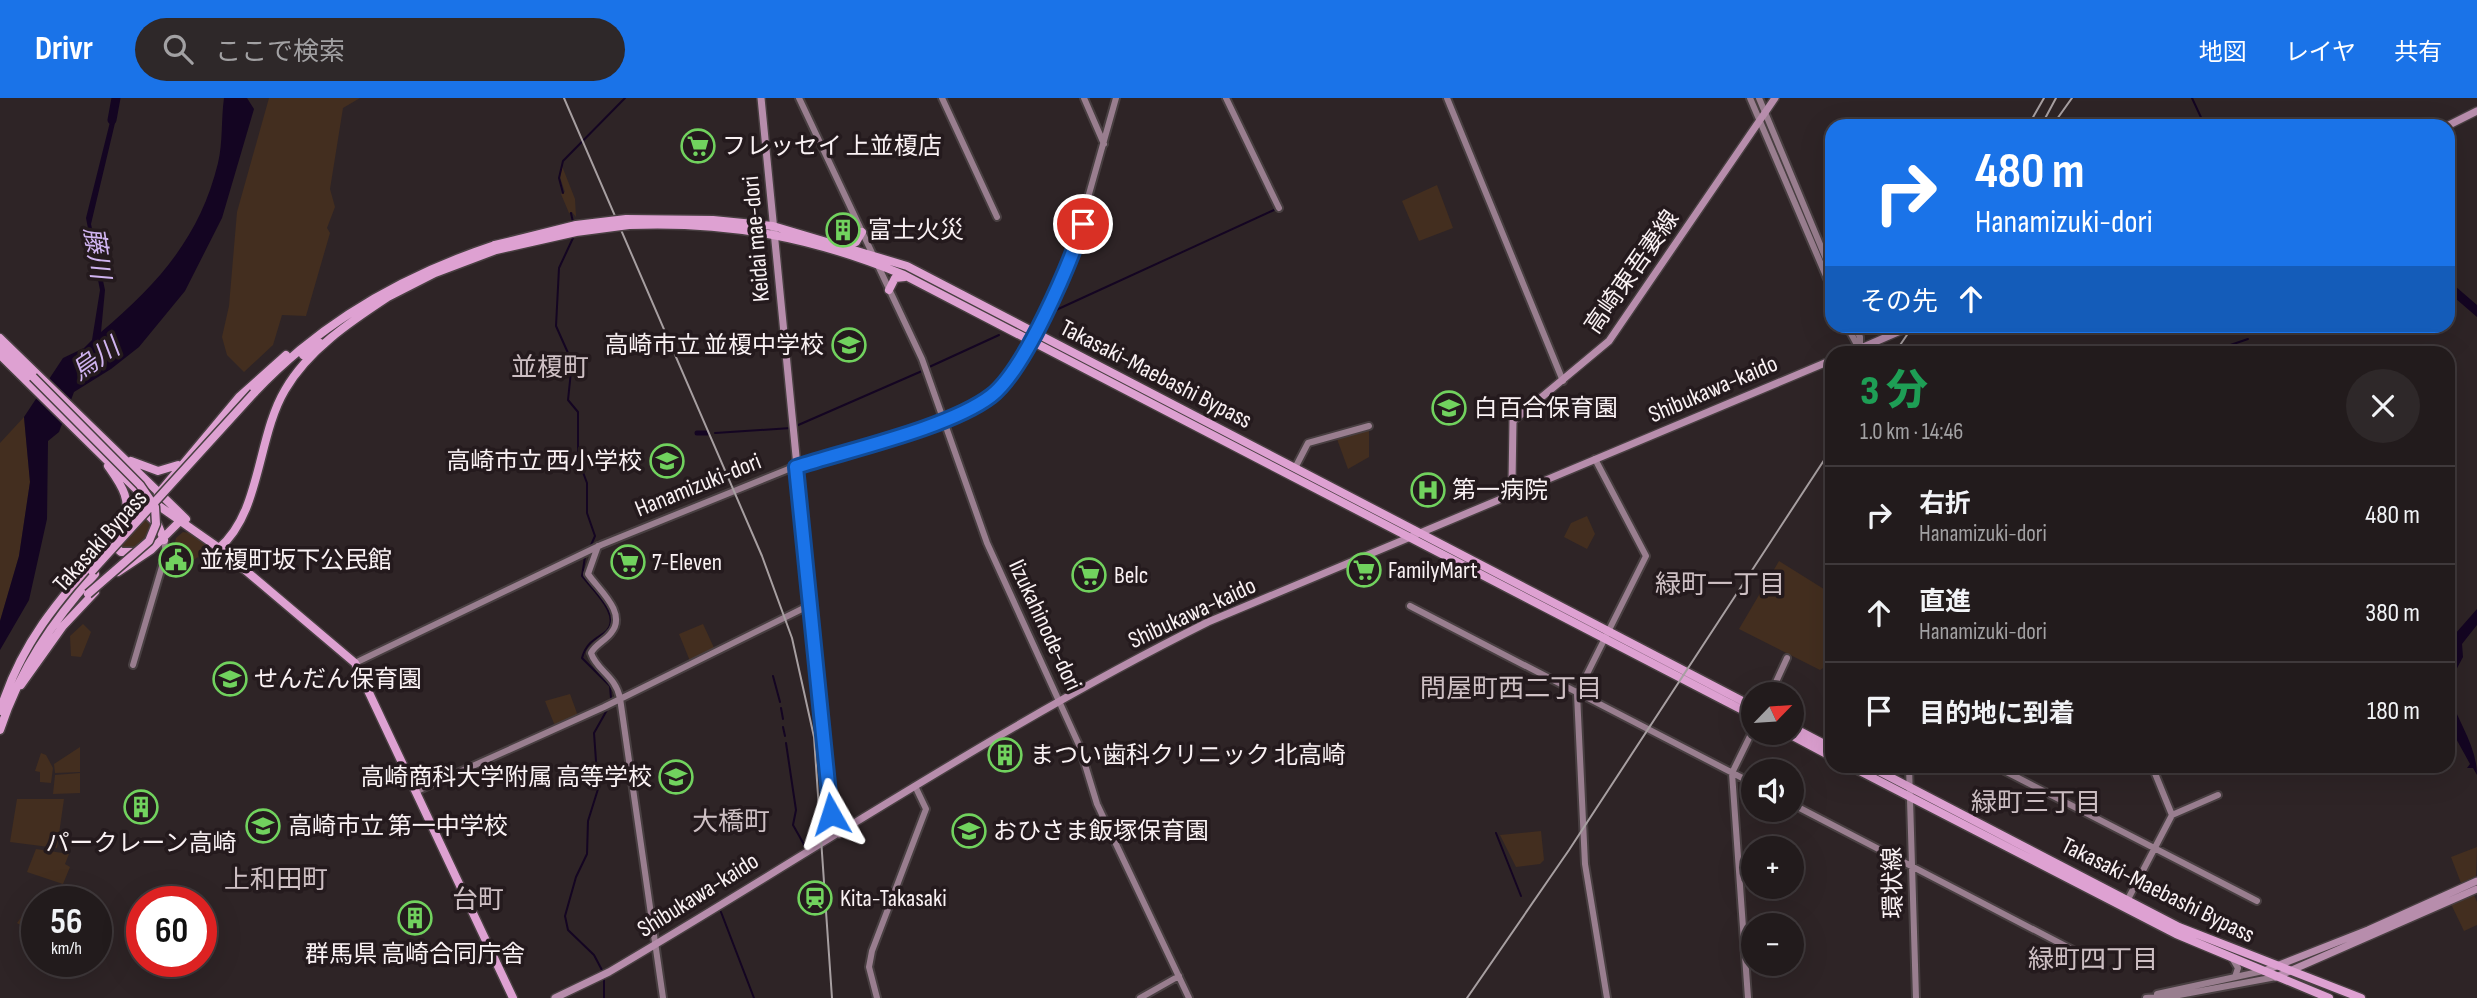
<!DOCTYPE html>
<html lang="ja">
<meta charset="utf-8">
<style>
:root{--surface:#221b1c;--page:#2e2829;--text:#f1f3f6;--muted:#a2a1a3;--line:#3f393b;--accent:#1a73e8}
body{margin:0;font-family:"Sofia Sans Condensed","Noto Sans JP",sans-serif;background:var(--page);color:var(--text);height:100vh;display:flex;flex-direction:column;font-size:26px;white-space:nowrap}
*{box-sizing:border-box;margin:0}
p{font-size:23px;color:var(--muted)}
.icon{flex:none;width:38px;height:38px;fill:none;stroke:currentColor;stroke-width:2;stroke-linecap:round;stroke-linejoin:round}
.map{position:relative;flex:1;overflow:hidden}
.panel{position:absolute;left:1825px;top:248px;width:630px;height:427px;display:flex;flex-direction:column;background:var(--surface);border-radius:21px;box-shadow:0 7px 28px #0002,0 0 0 2px var(--line)}
.panel>*{flex:none}
.banner{position:absolute;left:1825px;top:21px;width:630px;height:214px;border-radius:21px;box-shadow:0 7px 28px #0002,0 0 0 2px var(--line);background:#1a73e8;color:#fff;overflow:hidden}
.needle{width:46px;rotate:65deg}
.tools{position:absolute;left:1741px;top:584px;display:grid;gap:14px}
.tools a{display:grid;place-items:center;width:63px;height:63px;border-radius:50%;background:var(--surface);box-shadow:0 7px 28px #0002,0 0 0 2px var(--line);font-size:35px}
.speed{position:absolute;left:21px;top:788px;display:flex;gap:14px;font-size:35px;font-weight:700;text-align:center}
.speed>*{display:grid;place-content:center;width:91px;height:91px;border-radius:50%;background:var(--surface);box-shadow:0 7px 28px #0002,0 0 0 2px var(--line);line-height:1}
.speed small{font-size:18px;font-weight:400}
.speed .limit{border:10px solid #d22;background:#fff;color:#111}
.pin{position:absolute;display:grid;place-items:center;width:60px;height:60px;color:#fff;margin:-30px;border:4px solid #fff;border-radius:50%;box-shadow:0 2px 7px #0007}
.me{position:absolute;width:77px;margin:-38px;rotate:354deg;stroke-linejoin:round;filter:drop-shadow(0 0 5px #0008)}
.turn{display:flex;align-items:center;gap:24px;height:147px;padding:0 35px;font-size:32px}
.turn .icon{width:91px;height:91px;stroke-width:2.5}
.turn b{display:block;font-size:49px;line-height:60px}
.then{display:flex;align-items:center;height:66px;padding:0 35px;background:#0003;gap:14px;font-size:26px}
.round{display:grid;place-items:center;flex:none;width:74px;height:74px;border-radius:37px;background:var(--page)}
.overview{display:flex;align-items:center;justify-content:space-between;height:119px;padding:0 35px}
h1{font-size:42px;font-weight:800;line-height:52px;color:#1e9e55}
ul{padding:0;list-style:none}
li{display:flex;align-items:center;gap:21px;height:98px;padding:0 35px;border-top:2px solid var(--line)}
li div{flex:1}
li b{display:block;font-size:26px}
li em{font-style:normal}
header{display:flex;align-items:center;gap:42px;box-sizing:border-box;height:98px;padding:0 35px;background:var(--accent);color:#fff}
header strong{font-size:33px}
nav{display:flex;gap:38px;margin-inline-start:auto;font-size:24px}
.search{width:490px;height:63px;background:var(--page);display:flex;align-items:center;gap:18px;box-sizing:border-box;padding:0 24px;border-radius:38px;color:var(--muted);font-size:26px}
.map>svg:first-child{display:block}
</style>
<header>
<strong>Drivr</strong>
<div class="search"><svg class="icon" aria-label="search" viewBox="0 0 24 24"><circle cx="10" cy="10" r="6"/><path d="M15 15l6 6"/></svg>ここで検索</div>
<nav><a>地図</a><a>レイヤ</a><a>共有</a></nav>
</header>
<div class="map">
<svg width="2477" height="900" viewBox="0 0 2477 900">
<rect width="100%" height="100%" fill="#2e2426"/>
<path fill="#432e1f" d="M 269,0 L 360,0 L 343,10 L 330,91 L 335,109 L 327,130 L 330,135 L 306,218 L 282,217 L 273,247 L 244,274 L 227,257 L 222,239 L 229,208 L 237,114 Z
M 562,68 L 575,101 L 576,119 L 572,114 L 569,115 L 561,96 L 565,94 L 560,79 Z
M 1437,87 L 1453,130 L 1419,143 L 1402,103 Z
M 24,319 L 30,384 L 19,458 L 0,523 L 0,345 Z
M 1366,331 L 1369,333 L 1369,359 L 1348,371 L 1337,341 Z
M 1587,418 L 1595,436 L 1587,451 L 1564,439 L 1571,425 Z
M 135,419 L 149,419 L 161,438 C 145,454 133,456 114,446 Z
M 183,434 L 191,435 L 210,451 L 192,463 L 172,456 L 176,440 Z
M 1779,463 L 1827,493 L 1831,565 L 1820,572 L 1739,531 Z
M 83,526 L 91,534 L 81,559 L 71,558 L 70,538 Z
M 703,526 L 715,552 L 690,563 L 679,536 Z
M 570,596 L 578,618 L 555,628 L 545,603 Z
M 80,649 L 80,674 L 55,675 L 54,666 Z
M 41,655 L 46,657 L 53,670 L 51,685 L 40,684 L 40,674 L 35,673 Z
M 80,675 L 80,695 L 53,696 L 55,677 Z
M 17,701 L 64,701 L 57,750 L 10,744 Z
M 1541,733 L 1544,762 L 1540,766 L 1516,769 L 1500,737 Z
M 2477,749 L 2476,778 L 2461,785 L 2451,759 Z
M 36,751 L 69,756 L 65,766 L 70,769 L 63,786 L 27,774 Z
M 2474,797 L 2477,804 L 2477,827 L 2464,833 L 2451,806 Z
M 34,802 L 37,803 L 37,836 L 17,825 Z"/>
<path fill="#140522" d="M 224,0 L 247,0 L 254,11 L 222,120 L 185,193 L 139,249 L 111,271 L 74,294 L 59,334 L 48,343 L 47,421 L 29,502 L 0,552 L 0,523 L 19,458 L 30,384 L 24,319 L 63,260 L 84,250 L 92,242 L 100,192 L 86,120 L 112,16 L 114,13 L 115,25 L 91,126 L 105,192 L 101,234 C 158,186 200,139 218,65 C 223,45 221,21 224,0 Z
M 2448,182 L 2477,207 L 2477,219 L 2448,194 Z
M 2477,511 L 2477,527 L 2462,546 L 2463,559 L 2448,587 L 2448,544 Z
M 2448,594 C 2457,622 2477,648 2477,677 L 2473,670 L 2467,670 L 2470,666 L 2448,626 Z"/>
<g fill="none" stroke-linecap="round" stroke-linejoin="round">
<path stroke="#140522" stroke-width="2" d="M 2192,0 L 2205,28
M 563,95 L 559,80 L 563,63 L 625,0
M 571,115 L 573,124
M 573,140 L 559,170 L 556,228 L 572,264 L 568,302 L 578,314 L 578,361 L 587,385 L 587,415 L 595,438 L 591,447
M 1056,212 L 1274,112
M 2247,228 L 2247,236
M 2204,256 L 2248,241
M 927,270 L 999,237
M 796,328 L 922,273
M 715,335 L 791,330
M 585,459 L 582,478 C 591,490 625,520 604,535 C 592,543 586,546 582,560 L 610,588 L 611,600
M 773,578 L 780,604
M 781,610 L 783,621
M 783,629 L 785,638
M 786,645 L 796,712 L 793,727 L 806,750
M 1496,735 L 1521,798
M 721,814 L 754,900
M 603,874 L 594,857 L 568,832 L 565,818 L 576,779 L 587,756 L 588,723 L 598,691 L 594,635 L 607,612
M 604,900 L 604,880"/>
<path stroke="#140522" stroke-width="5" d="M 697,335 L 707,335"/>
<path stroke="#140522" stroke-width="9" d="M 112,22 L 116,0"/>
<defs>
<path id="secondary" d="M 799,0 L 922,261 L 987,445 L 1079,647 L 1097,706 L 1189,900
M 942,0 L 997,119
M 1084,0 L 1104,46
M 1226,0 L 1279,110
M 1447,0 L 1563,283
M 1750,0 L 1832,192
M 1759,0 L 1832,175
M 1847,228 L 1862,256
M 1855,228 L 1860,239 L 1860,250
M 1595,361 L 1646,458 L 1577,596 L 1585,766 L 1607,900
M 1295,370 L 1308,345 L 1369,328
M 598,448 L 588,476 C 598,491 628,515 611,535 C 605,543 596,546 591,555 C 597,573 615,577 620,600 L 663,900
M 1410,508 L 1754,686
M 355,565 L 601,447 L 796,368 L 944,322 L 970,312 L 993,297 L 1010,277 L 1071,160 L 1116,0
M 133,567 L 166,455 L 164,442
M 1770,597 L 1787,560
M 1909,668 L 1916,900
M 1995,668 L 2257,803
M 2152,668 L 2172,717
M 417,693 L 604,609 L 810,507
M 1792,706 L 2096,864
M 2127,803 L 2172,717 L 2218,697
M 2232,860 L 2238,870 L 2235,879
M 2157,896 L 2263,873
M 877,900 L 869,869 L 872,853 L 926,711 L 915,688
M 1140,900 L 1179,878
M 1748,900 L 1732,675 L 1754,630
M 2146,900 L 2179,897 L 2276,879"/>
<path id="primary" d="M 761,0 L 831,716 L 839,736
M 2447,28 L 2477,13
M 1847,256 L 1912,228
M 1515,395 L 1512,384 L 1513,323 L 1609,243 L 1775,0
M 2264,873 L 2368,832 L 2477,783
M 2276,879 L 2477,791
M 555,900 L 609,874 C 808,757 1001,627 1208,524 L 1832,262"/>
<path id="highway" d="M 626,121 L 713,122 L 773,128 L 907,168 L 1754,609
M 629,127 C 727,123 813,139 904,177 L 1754,618
M 844,147 L 856,144 L 862,134
M 889,192 L 895,180 L 905,179
M 384,201 L 435,175 L 496,152
M 0,240 L 186,421
M 0,247 L 33,279
M 0,257 L 139,394 L 219,450 L 355,565 L 513,900
M 303,257 L 320,245
M 254,295 C 320,225 404,177 495,147
M 131,363 L 158,373 L 178,367
M 108,368 C 120,385 135,405 121,425 C 115,433 111,435 111,445 L 121,454 L 136,454
M 158,396 L 239,299 L 286,257
M 123,429 L 136,415 L 144,413 L 158,427 L 164,442
M 219,450 C 261,415 257,339 285,292 C 308,252 350,224 388,199
M 118,474 L 151,452 L 181,422 L 179,419
M 21,587 L 63,528 L 95,494
M 0,613 C 22,543 58,503 106,449
M 1792,629 L 1832,650
M 0,632 C 20,571 52,524 95,476
M 1787,635 L 1832,659
M 1850,668 L 2176,836 L 2329,900
M 1869,668 L 2179,829 L 2361,900"/>
</defs>
<use href="#secondary" stroke="#483f41" stroke-width="10"/>
<use href="#primary" stroke="#483f41" stroke-width="10"/>
<use href="#highway" stroke="#483f41" stroke-width="11"/>
<use href="#secondary" stroke="#997e8f" stroke-width="6"/>
<use href="#primary" stroke="#b78dac" stroke-width="7"/>
<use href="#highway" stroke="#dea1d2" stroke-width="8"/>
<path stroke="#a79fa1" stroke-width="2" d="M 564,0 L 762,458 L 792,540 L 814,639 L 832,900
M 2028,28 L 2044,0
M 2041,28 L 2056,0
M 2052,28 L 2072,0
M 1894,256 L 1913,228
M 1467,900 L 1569,752 L 1832,350"/>
<defs>
<path id="highway-bridge" d="M 495,147 L 576,127 L 626,121
M 496,152 L 576,134 L 629,127
M 33,279 L 140,387 L 155,409 L 156,426 L 149,443 L 88,496
M 92,473 L 254,295"/>
</defs>
<use href="#highway-bridge" stroke="#483f41" stroke-width="11" stroke-linecap="butt"/>
<use href="#highway-bridge" stroke="#dea1d2" stroke-width="8"/>
</g>
<g fill="none" stroke-linecap="round" stroke-linejoin="round">
<defs>
<path id="route" d="M 831,716 L 796,369 C 848,352 949,330 991,298 C 1025,272 1069,168 1083,126"/>
</defs>
<use href="#route" stroke="#114b97" stroke-width="18"/>
<use href="#route" stroke="#1a73e8" stroke-width="12"/>
</g>
<defs>
<symbol id="supermarket-ring" viewBox="-11 -11 22 22"><circle r="9.5" fill="#241a1d" stroke="#71d25e" stroke-width="1.5"/><path d="M-6-5.5h2.5l.6 2H6L4.5 2H-2.5L-4.4-4H-6ZM-1.5 3.2a1.3 1.3 0 1 0 .1 0ZM3 3.2a1.3 1.3 0 1 0 .1 0Z" fill="#71d25e"/></symbol>
<symbol id="building-ring" viewBox="-11 -11 22 22"><circle r="9.5" fill="#241a1d" stroke="#71d25e" stroke-width="1.5"/><path d="M-4-6H4V6H1V3H-1V6H-4ZM-2.5-4.3h1.7v1.8h-1.7ZM.8-4.3h1.7v1.8H.8ZM-2.5-1h1.7V.8h-1.7ZM.8-1h1.7V.8H.8Z" fill="#71d25e"/></symbol>
<symbol id="school-ring" viewBox="-11 -11 22 22"><circle r="9.5" fill="#241a1d" stroke="#71d25e" stroke-width="1.5"/><path d="M0-5L7-2L0 1L-7-2ZM-4 1L0 2.5L4 1V4Q0 6-4 4Z" fill="#71d25e"/></symbol>
<symbol id="hospital-ring" viewBox="-11 -11 22 22"><circle r="9.5" fill="#241a1d" stroke="#71d25e" stroke-width="1.5"/><path d="M-5-5h3v3.5h4V-5h3V5h-3V1.5h-4V5h-3Z" fill="#71d25e"/></symbol>
<symbol id="civic-ring" viewBox="-11 -11 22 22"><circle r="9.5" fill="#241a1d" stroke="#71d25e" stroke-width="1.5"/><path d="M-.6-6.5H3V-4.5H.6V-3L4-1V1h2V6H-6V1h2V-1L-.6-3ZM-1.2 2.5V6h2.4V2.5Z" fill="#71d25e"/></symbol>
<symbol id="station-ring" viewBox="-11 -11 22 22"><circle r="9.5" fill="#241a1d" stroke="#71d25e" stroke-width="1.5"/><path d="M-3-6H3Q5-6 5-4V2Q5 4 3 4L4.5 6H3L1.5 4h-3L-3 6H-4.5L-3 4Q-5 4-5 2V-4Q-5-6-3-6ZM-3.5-4v3h7v-3ZM-3.5 1v1.5H-2V1ZM2 1v1.5H3.5V1Z" fill="#71d25e"/></symbol>
</defs>
<g fill-rule="evenodd">
<use href="#supermarket-ring" x="679" y="29" width="38" height="38"/>
<use href="#building-ring" x="824" y="113" width="38" height="38"/>
<use href="#school-ring" x="830" y="228" width="38" height="38"/>
<use href="#school-ring" x="1430" y="291" width="38" height="38"/>
<use href="#school-ring" x="648" y="344" width="38" height="38"/>
<use href="#hospital-ring" x="1409" y="373" width="38" height="38"/>
<use href="#civic-ring" x="157" y="443" width="38" height="38"/>
<use href="#supermarket-ring" x="609" y="445" width="38" height="38"/>
<use href="#supermarket-ring" x="1345" y="453" width="38" height="38"/>
<use href="#supermarket-ring" x="1070" y="458" width="38" height="38"/>
<use href="#school-ring" x="211" y="562" width="38" height="38"/>
<use href="#building-ring" x="986" y="638" width="38" height="38"/>
<use href="#school-ring" x="657" y="660" width="38" height="38"/>
<use href="#building-ring" x="122" y="690" width="38" height="38"/>
<use href="#school-ring" x="244" y="709" width="38" height="38"/>
<use href="#school-ring" x="950" y="714" width="38" height="38"/>
<use href="#station-ring" x="796" y="781" width="38" height="38"/>
<use href="#building-ring" x="396" y="801" width="38" height="38"/>
</g>
<g text-anchor="middle" dominant-baseline="central" stroke-width="7" stroke-linejoin="round" paint-order="stroke">
<g font-size="24" fill="#faf2f4" stroke="#241a1d" text-anchor="start">
<text x="722" y="48">フレッセイ 上並榎店</text>
<text x="868" y="132">富士火災</text>
<text x="824" y="247" text-anchor="end">高崎市立 並榎中学校</text>
<text x="1474" y="310">白百合保育園</text>
<text x="642" y="363" text-anchor="end">高崎市立 西小学校</text>
<text x="1452" y="392">第一病院</text>
<text x="200" y="462">並榎町坂下公民館</text>
<text x="652" y="464">7-Eleven</text>
<text x="1388" y="472">FamilyMart</text>
<text x="1114" y="477">Belc</text>
<text x="254" y="581">せんだん保育園</text>
<text x="1030" y="657">まつい歯科クリニック 北高崎</text>
<text x="652" y="679" text-anchor="end">高崎商科大学附属 高等学校</text>
<text x="288" y="728">高崎市立 第一中学校</text>
<text x="993" y="733">おひさま飯塚保育園</text>
<text x="141" y="745" text-anchor="middle">パークレーン高崎</text>
<text x="840" y="800">Kita-Takasaki</text>
<text x="415" y="856" text-anchor="middle">群馬県 高崎合同庁舎</text>
</g>
<g font-size="24" fill="#faf2f4" stroke="#241a1d">
<text transform="translate(756 141) rotate(-95)">Keidai mae-dori</text>
<text transform="translate(1632 174) rotate(-55)">高崎東吾妻線</text>
<text transform="translate(1156 276) rotate(27)">Takasaki-Maebashi Bypass</text>
<text transform="translate(1713 291) rotate(-23)">Shibukawa-kaido</text>
<text transform="translate(698 387) rotate(-22)">Hanamizuki-dori</text>
<text transform="translate(100 443) rotate(-48)">Takasaki Bypass</text>
<text transform="translate(1192 515) rotate(-25)">Shibukawa-kaido</text>
<text transform="translate(1045 527) rotate(65)">Iizukahinode-dori</text>
<text transform="translate(1893 785) rotate(-91)">環状線</text>
<text transform="translate(2158 792) rotate(26)">Takasaki-Maebashi Bypass</text>
<text transform="translate(698 797) rotate(-32)">Shibukawa-kaido</text>
</g>
<g font-size="26" font-style="italic" fill="#d0b4f1" stroke="#241a1d">
<text transform="translate(96 155) rotate(81)">藤川</text>
<text transform="translate(96 262) rotate(-35)">烏川</text>
</g>
<g font-size="26" fill="#cec0c4" stroke="#241a1d">
<text x="550" y="270">並榎町</text>
<text x="1720" y="487">緑町一丁目</text>
<text x="1511" y="591">問屋町西二丁目</text>
<text x="2036" y="705">緑町三丁目</text>
<text x="731" y="724">大橋町</text>
<text x="276" y="782">上和田町</text>
<text x="478" y="802">台町</text>
<text x="2093" y="862">緑町四丁目</text>
</g>
</g>
</svg>
<div class="tools">
<a><svg class="needle" viewBox="-14 -14 28 28"><path d="M0-13l5 13h-10z" fill="#e53935"/><path d="M0 13l5-13h-10z" fill="#a2a1a3"/></svg></a>
<a><svg class="icon" aria-label="sound" viewBox="0 0 24 24"><path d="M4 9h4l5-4v14l-5-4H4zM17 9q2 3 0 6"/></svg></a>
<a>+</a>
<a>−</a>
</div>
<div class="speed"><div>56<small>km/h</small></div><div class="limit">60</div></div>
<div class="pin" style="left:1083px;top:126px;background:#d93025"><svg class="icon" aria-label="arrive" viewBox="0 0 24 24"><path d="M6 21V4h12l-3 4 3 4H6"/></svg></div>
<svg class="me" style="left:831px;top:716px" viewBox="-20 -20 40 40"><path d="M0-17L14 15 0 8-14 15z" fill="#1a73e8" stroke="#fff" stroke-width="4"/></svg>
<div class="banner">
<div class="turn"><svg class="icon" aria-label="right" viewBox="0 0 24 24"><path d="M7 20v-9h11M14 6l5 5-5 5"/></svg><div><b>480 m</b>Hanamizuki-dori</div></div>
<div class="then">その先<svg class="icon" aria-label="ahead" viewBox="0 0 24 24"><path d="M12 20V5M6 11l6-6 6 6"/></svg></div>
</div>
<section class="panel">
<div class="overview"><div><h1>3 分</h1><p>1.0 km · 14:46</p></div><a class="round"><svg class="icon" aria-label="close" viewBox="0 0 24 24"><path d="M6 6l12 12M18 6L6 18"/></svg></a></div>
<ul>
<li><svg class="icon" aria-label="right" viewBox="0 0 24 24"><path d="M7 20v-9h11M14 6l5 5-5 5"/></svg><div><b>右折</b><p>Hanamizuki-dori</p></div><em>480 m</em></li>
<li><svg class="icon" aria-label="ahead" viewBox="0 0 24 24"><path d="M12 20V5M6 11l6-6 6 6"/></svg><div><b>直進</b><p>Hanamizuki-dori</p></div><em>380 m</em></li>
<li><svg class="icon" aria-label="arrive" viewBox="0 0 24 24"><path d="M6 21V4h12l-3 4 3 4H6"/></svg><div><b>目的地に到着</b></div><em>180 m</em></li>
</ul>
</section>
</div>
